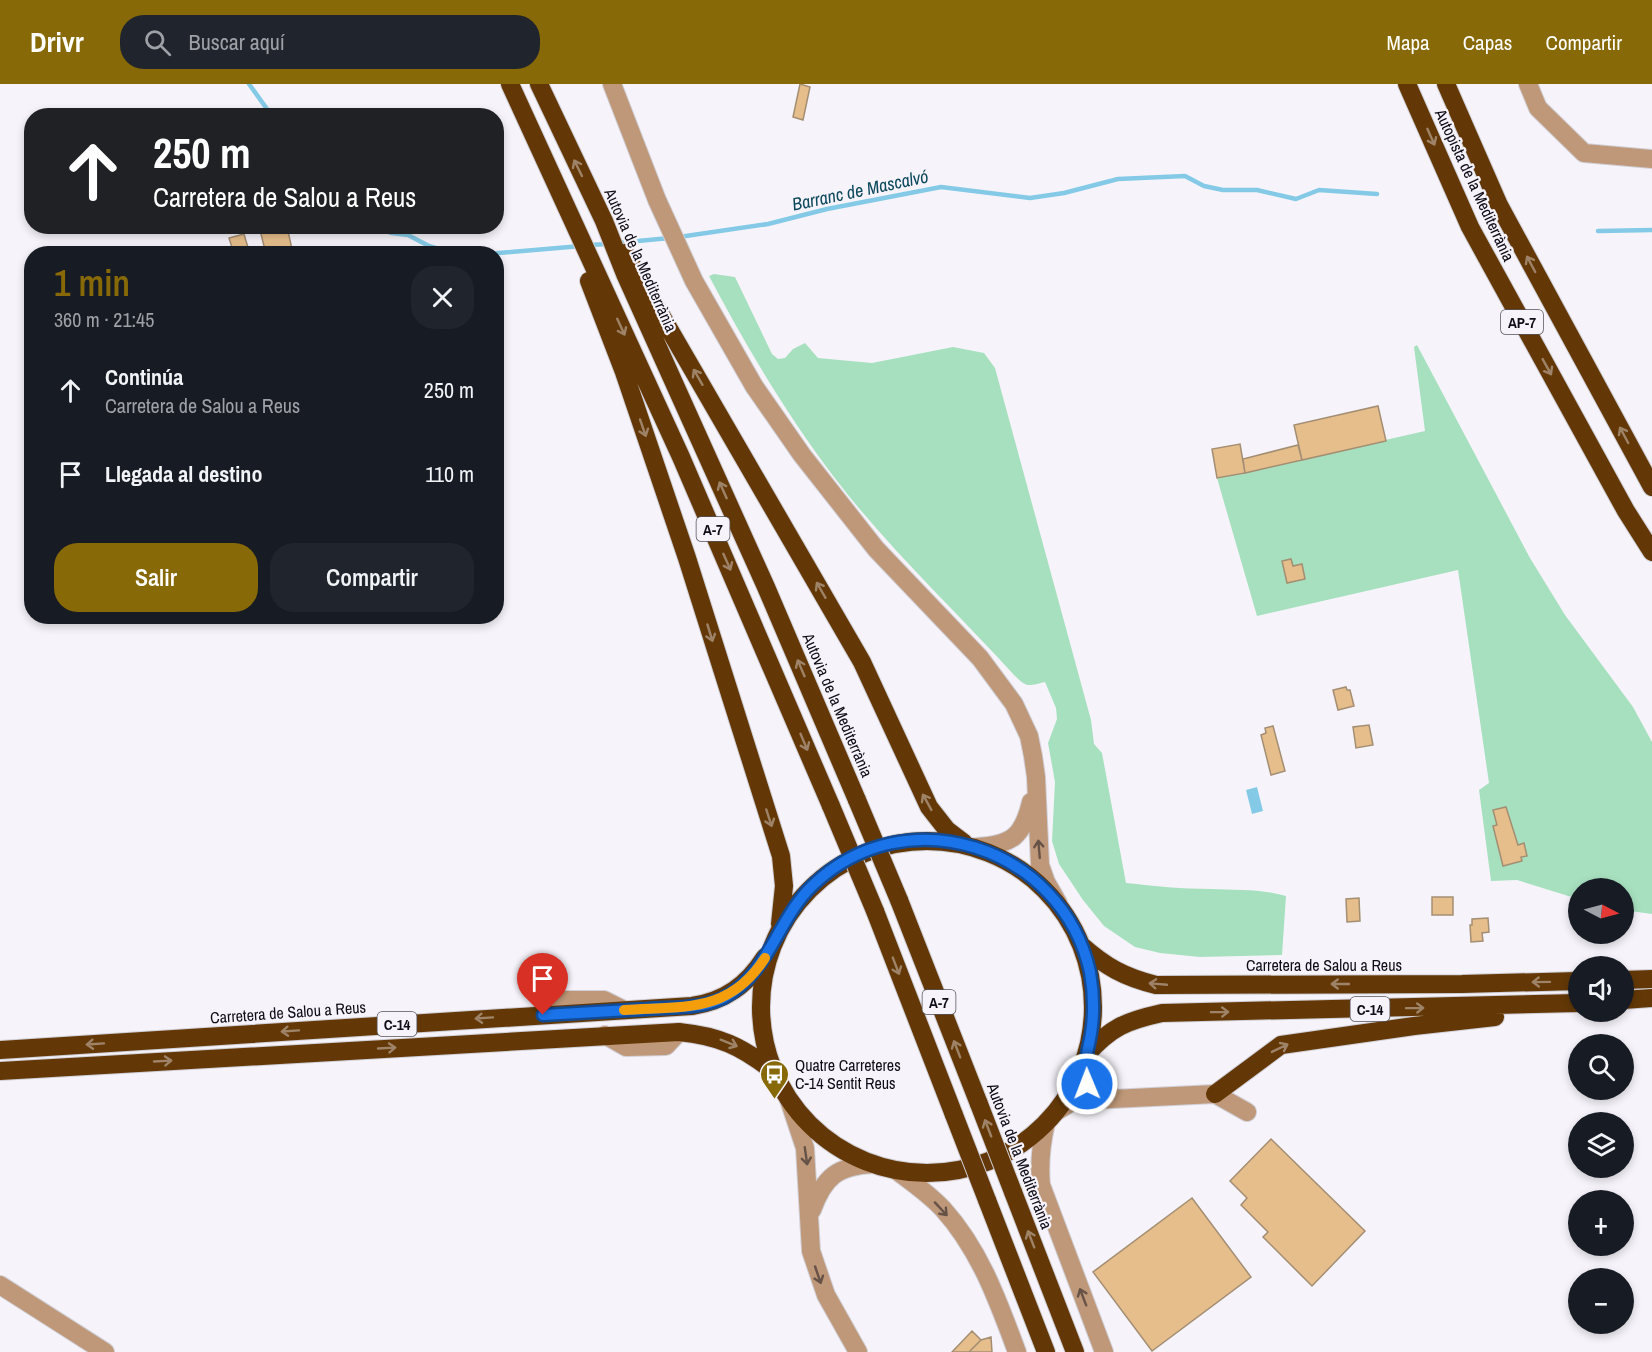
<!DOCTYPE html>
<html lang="es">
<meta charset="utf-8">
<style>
:root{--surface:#171b24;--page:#20242c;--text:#f1f3f6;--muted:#9ea1a6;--accent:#876a07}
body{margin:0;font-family:"Archivo Narrow",sans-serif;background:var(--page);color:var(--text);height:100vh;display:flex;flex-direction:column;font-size:22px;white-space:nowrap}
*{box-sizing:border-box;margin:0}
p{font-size:20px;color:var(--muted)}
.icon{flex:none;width:33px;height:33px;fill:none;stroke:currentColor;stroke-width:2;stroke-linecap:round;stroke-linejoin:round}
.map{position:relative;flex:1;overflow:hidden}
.panel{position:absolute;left:24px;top:162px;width:480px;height:378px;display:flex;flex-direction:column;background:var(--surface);border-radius:24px;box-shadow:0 3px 9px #0003}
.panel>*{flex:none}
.banner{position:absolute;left:24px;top:24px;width:480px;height:126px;border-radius:24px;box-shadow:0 3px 9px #0003;background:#202124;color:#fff;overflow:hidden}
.needle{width:39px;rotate:96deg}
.tools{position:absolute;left:1568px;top:794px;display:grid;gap:12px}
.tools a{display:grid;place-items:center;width:66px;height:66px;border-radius:50%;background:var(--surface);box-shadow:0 3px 9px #0003;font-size:30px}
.pin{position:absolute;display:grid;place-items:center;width:51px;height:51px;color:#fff;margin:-62px -26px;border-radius:50% 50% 50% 0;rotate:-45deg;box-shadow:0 0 6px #0007}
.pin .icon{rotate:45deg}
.me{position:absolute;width:66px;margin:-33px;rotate:359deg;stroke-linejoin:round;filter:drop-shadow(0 0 4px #0008)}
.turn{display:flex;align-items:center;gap:21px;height:126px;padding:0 30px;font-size:27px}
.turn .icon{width:78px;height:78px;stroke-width:2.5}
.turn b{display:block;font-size:42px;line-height:51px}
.round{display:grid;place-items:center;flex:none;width:63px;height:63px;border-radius:24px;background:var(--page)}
.headline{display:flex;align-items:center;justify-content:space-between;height:102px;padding:0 30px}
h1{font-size:36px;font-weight:600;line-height:45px;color:var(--accent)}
.primary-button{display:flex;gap:12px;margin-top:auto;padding:12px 30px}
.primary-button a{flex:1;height:69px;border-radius:24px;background:var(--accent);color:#fff;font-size:24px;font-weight:600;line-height:69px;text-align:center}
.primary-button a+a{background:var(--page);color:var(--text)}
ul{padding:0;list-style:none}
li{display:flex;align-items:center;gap:18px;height:84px;padding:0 30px}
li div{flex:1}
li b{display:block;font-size:22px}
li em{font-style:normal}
header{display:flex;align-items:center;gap:36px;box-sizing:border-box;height:84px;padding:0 30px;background:var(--accent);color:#fff}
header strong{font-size:28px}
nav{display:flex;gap:33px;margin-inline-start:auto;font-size:21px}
.search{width:420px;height:54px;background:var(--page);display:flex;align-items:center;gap:15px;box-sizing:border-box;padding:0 21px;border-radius:24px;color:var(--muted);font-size:22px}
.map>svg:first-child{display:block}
</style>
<header>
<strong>Drivr</strong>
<div class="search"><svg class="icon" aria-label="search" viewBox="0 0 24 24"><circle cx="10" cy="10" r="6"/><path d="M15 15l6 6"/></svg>Buscar aquí</div>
<nav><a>Mapa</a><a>Capas</a><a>Compartir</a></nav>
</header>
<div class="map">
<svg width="1652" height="1268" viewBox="0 0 1652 1268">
<rect width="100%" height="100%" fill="#f6f4fa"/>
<path fill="#a7e0bf" d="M 714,190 L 735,193 L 772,270 L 778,275 L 785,274 L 793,265 L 805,259 L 818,274 L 872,279 L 953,263 L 984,269 L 995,284 L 1091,636 L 1094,660 L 1102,669 L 1126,799 C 1154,802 1183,805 1211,805 C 1237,806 1261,805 1286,812 L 1282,871 L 1200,873 L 1160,869 L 1135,863 L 1104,842 L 1083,816 L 1059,780 L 1052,757 L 1055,698 L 1048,659 L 1057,635 L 1056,624 L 1045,598 C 1028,602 1027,604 1014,591 C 954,525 888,464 834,393 C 786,330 746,262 709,192 Z
M 1417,261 L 1530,474 L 1565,531 L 1633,623 L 1652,658 L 1652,830 L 1623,826 L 1623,804 L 1578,804 L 1578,815 L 1517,796 L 1491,797 L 1479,706 L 1489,699 L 1458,486 L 1257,532 L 1217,394 L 1425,347 L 1414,263 Z"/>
<path fill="#84cae6" d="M 1257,703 L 1263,727 L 1252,730 L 1246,706 Z"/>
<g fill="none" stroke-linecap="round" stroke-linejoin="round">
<path stroke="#84cae6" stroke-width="4.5" d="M 249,0 L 272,32
M 371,142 L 392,149 L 408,151 L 429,162 L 455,170
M 1598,147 L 1652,146
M 679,153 L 768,140 L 827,125 L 941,103 L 1030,114 L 1064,109 L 1118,95 L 1185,92 L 1204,102 L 1223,106 L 1257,106 L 1296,115 L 1319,106 L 1377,110
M 616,159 L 670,154
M 589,161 L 608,160
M 487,170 L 581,162"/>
</g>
<path fill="#e6be8b" stroke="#a48e73" stroke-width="1.5" d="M 800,0 L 810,3 L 803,36 L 793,33 Z
M 259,142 L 287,142 L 293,170 L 266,170 Z
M 244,150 L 249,167 L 234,170 L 229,154 Z
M 1378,322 L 1386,357 L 1302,376 L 1294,341 Z
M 1240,360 L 1245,389 L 1217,394 L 1212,365 Z
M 1298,361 L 1302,376 L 1245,389 L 1243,375 Z
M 1291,475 L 1293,482 L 1302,480 L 1305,495 L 1287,499 L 1282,477 Z
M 1346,603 L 1347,606 L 1350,606 L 1354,622 L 1338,626 L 1333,606 Z
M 1369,641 L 1373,661 L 1356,664 L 1353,643 Z
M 1273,642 L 1285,687 L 1271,691 L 1261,651 L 1266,649 L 1265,644 Z
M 1506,723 L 1518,761 L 1524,759 L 1527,772 L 1521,773 L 1522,777 L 1503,782 L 1493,742 L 1497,741 L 1493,726 Z
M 1432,813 L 1453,813 L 1453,831 L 1432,831 Z
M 1359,814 L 1360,837 L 1347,838 L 1346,815 Z
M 1488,834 L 1489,848 L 1482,849 L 1483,857 L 1471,858 L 1470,841 L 1472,841 L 1472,835 Z
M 1271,1055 L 1365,1147 L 1312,1202 L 1263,1153 L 1268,1148 L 1241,1121 L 1247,1114 L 1230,1097 Z
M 1192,1114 L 1251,1193 L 1152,1267 L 1093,1188 Z
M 972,1247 L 981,1256 L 969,1268 L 952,1268 Z
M 991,1253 L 992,1268 L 969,1268 L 981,1256 Z"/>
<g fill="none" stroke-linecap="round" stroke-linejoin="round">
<defs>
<path id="minor" d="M 612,0 L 657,116 L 694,197 L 754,302 L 802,371 L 876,465 L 980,574 L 1014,620 L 1029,652 L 1033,672 L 1036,693 L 1040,781 L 1046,798 L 1058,819
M 1528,0 L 1538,24 L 1584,69 L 1652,75
M 977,763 C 1012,761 1023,752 1031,718
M 543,931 L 561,916 L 604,916 L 624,926
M 605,951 L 626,963 L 666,962 L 679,948
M 1084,977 C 1085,1003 1089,1006 1113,1013
M 789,1016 L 805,1064 L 811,1167 L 826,1211 L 858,1268
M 1057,1027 L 1072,1018 L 1091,1016 L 1215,1010 L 1247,1028
M 1046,1039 C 1041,1060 1039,1079 1041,1101 L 1104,1268
M 897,1087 C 913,1099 929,1110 943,1125 C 980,1166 998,1217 1017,1268
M 812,1126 C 824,1093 837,1082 873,1080
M 0,1201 L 105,1268"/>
<path id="highway" d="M 510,0 L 681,373 L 831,722
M 539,0 L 604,137 L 625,190 L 766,503 L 857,716
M 1407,0 L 1470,143 L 1626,427 L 1652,468
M 1446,0 L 1499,121 L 1652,403
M 625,169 L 862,578 L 929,723 L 947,746 L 964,759
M 589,197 L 624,288 L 687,474 L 781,772 L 784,802 L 780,840
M761 923a166 166 0 1 1 332 0a166 166 0 1 1-332 0Z
M 899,816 L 979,1020
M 875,827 L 954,1031
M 1081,861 C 1106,883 1124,893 1156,901 L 1462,900 L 1578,897
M 1623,896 L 1652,895
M 1623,916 L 1652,914
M 0,966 L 692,922 C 725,917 747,901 765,873
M 1086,971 C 1111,943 1126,937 1162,929 L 1578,919
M 0,987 L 679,948 C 719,952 741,962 773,987
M 1215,1010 L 1281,961 L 1414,942 L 1495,933
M 1013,1108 L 1075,1268
M 987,1116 L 1046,1268"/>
</defs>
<use href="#minor" stroke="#d1cfd6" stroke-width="20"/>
<use href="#highway" stroke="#d1cfd6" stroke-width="20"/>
<use href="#minor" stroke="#be9878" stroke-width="18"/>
<use href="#highway" stroke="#633806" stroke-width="18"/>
<defs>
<path id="highway-bridge" d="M 857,716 L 899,816
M 831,722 L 875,827
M 979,1020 L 1013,1108
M 954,1031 L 987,1116"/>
</defs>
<use href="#highway-bridge" stroke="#d1cfd6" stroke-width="20" stroke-linecap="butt"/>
<use href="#highway-bridge" stroke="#633806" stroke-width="18"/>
</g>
<defs><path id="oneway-shaft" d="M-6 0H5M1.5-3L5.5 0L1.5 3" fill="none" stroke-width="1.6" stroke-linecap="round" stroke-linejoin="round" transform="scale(1.5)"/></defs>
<g stroke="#9e8368">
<use href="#oneway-shaft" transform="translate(1431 53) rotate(66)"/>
<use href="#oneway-shaft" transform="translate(578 84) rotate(-116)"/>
<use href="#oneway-shaft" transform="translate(1531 180) rotate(-118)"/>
<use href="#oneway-shaft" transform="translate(621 243) rotate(65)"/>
<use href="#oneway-shaft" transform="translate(1547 283) rotate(61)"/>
<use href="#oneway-shaft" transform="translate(698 293) rotate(-120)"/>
<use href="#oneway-shaft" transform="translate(643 344) rotate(71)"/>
<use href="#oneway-shaft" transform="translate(1624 351) rotate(-118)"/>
<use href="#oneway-shaft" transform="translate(723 406) rotate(-114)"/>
<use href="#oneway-shaft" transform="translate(727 478) rotate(66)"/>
<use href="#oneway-shaft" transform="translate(821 506) rotate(-120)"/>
<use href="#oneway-shaft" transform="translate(710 549) rotate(73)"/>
<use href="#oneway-shaft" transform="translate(801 584) rotate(-113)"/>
<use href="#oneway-shaft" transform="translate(804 658) rotate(67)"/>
<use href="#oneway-shaft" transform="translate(927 718) rotate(-119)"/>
<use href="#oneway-shaft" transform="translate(769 734) rotate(72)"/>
<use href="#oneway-shaft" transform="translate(896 882) rotate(69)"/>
<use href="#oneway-shaft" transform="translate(1541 898) rotate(179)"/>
<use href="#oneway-shaft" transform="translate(1158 900) rotate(-175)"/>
<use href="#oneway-shaft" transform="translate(1340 900) rotate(180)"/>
<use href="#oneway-shaft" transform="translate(1415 924) rotate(-1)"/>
<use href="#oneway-shaft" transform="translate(1220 928) rotate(-1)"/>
<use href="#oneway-shaft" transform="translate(484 934) rotate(176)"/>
<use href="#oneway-shaft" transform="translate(290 947) rotate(176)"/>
<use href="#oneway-shaft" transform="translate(729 959) rotate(22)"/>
<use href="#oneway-shaft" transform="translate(95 960) rotate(176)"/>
<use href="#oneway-shaft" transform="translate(387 964) rotate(-3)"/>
<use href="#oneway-shaft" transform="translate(1280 964) rotate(-26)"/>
<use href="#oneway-shaft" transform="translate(957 965) rotate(-111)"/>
<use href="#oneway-shaft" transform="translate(163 977) rotate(-3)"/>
<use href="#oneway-shaft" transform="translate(988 1044) rotate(-111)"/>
<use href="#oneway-shaft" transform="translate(1031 1155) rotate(-111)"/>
</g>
<g stroke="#675248">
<use href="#oneway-shaft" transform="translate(1039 765) rotate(-95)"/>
<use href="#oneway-shaft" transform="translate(806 1072) rotate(82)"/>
<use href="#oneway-shaft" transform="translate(941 1125) rotate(47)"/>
<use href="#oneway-shaft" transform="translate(818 1191) rotate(71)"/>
<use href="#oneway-shaft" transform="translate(1083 1213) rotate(-111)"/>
</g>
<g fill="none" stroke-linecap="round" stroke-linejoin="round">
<defs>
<path id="route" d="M 543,931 C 578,929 612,927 647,925 C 672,923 700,925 723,914 C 769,890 777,836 812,802 C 905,711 1062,762 1090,888 C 1093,905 1094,924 1092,942 C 1090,963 1082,977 1087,1000"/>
</defs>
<use href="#route" stroke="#114b97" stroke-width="15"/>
<use href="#route" stroke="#1a73e8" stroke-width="10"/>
<path stroke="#f59e0b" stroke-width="10" d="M 624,926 C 683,922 729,930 765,874"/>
</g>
<defs>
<symbol id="bus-pin" viewBox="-11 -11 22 30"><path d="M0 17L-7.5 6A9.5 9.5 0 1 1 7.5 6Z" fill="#876a07" stroke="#f6f4fa"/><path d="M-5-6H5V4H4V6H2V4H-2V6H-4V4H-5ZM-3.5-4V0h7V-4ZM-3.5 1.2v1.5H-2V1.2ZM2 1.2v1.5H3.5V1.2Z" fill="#fff"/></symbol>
</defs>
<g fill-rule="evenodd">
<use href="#bus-pin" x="758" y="974" width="33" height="45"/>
</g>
<g text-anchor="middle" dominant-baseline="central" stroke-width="4.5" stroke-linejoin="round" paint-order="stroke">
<g fill="#f6f4fa" stroke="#55525b" stroke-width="1.5">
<rect x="1501" y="226" width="42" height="24" rx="4.5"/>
<rect x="696.5" y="433" width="33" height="24" rx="4.5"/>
<rect x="922.5" y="906" width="33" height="24" rx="4.5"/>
<rect x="1350.5" y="913" width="39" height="24" rx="4.5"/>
<rect x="377.5" y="928" width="39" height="24" rx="4.5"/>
</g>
<g font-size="15" font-weight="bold" fill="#100c17">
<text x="1522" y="238">AP-7</text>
<text x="713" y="445">A-7</text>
<text x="939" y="918">A-7</text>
<text x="1370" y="925">C-14</text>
<text x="397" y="940">C-14</text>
</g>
<g font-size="16" fill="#100c17" stroke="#f6f4fa">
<text transform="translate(1475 101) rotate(65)">Autopista de la Mediterrània</text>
<text transform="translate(641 176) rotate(66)">Autovia de la Mediterrània</text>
<text transform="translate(838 621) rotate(67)">Autovia de la Mediterrània</text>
<text x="1324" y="881">Carretera de Salou a Reus</text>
<text transform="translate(288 928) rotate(-4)">Carretera de Salou a Reus</text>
<text transform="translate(1020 1072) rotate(69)">Autovia de la Mediterrània</text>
</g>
<g font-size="16" fill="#100c17" stroke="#f6f4fa" text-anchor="start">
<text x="795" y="981">Quatre Carreteres<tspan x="795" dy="18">C-14 Sentit Reus</tspan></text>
</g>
<g font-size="18" font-style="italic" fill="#0d495d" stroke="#f6f4fa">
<text transform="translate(860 106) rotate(-12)">Barranc de Mascalvó</text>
</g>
</g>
</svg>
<div class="tools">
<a><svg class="needle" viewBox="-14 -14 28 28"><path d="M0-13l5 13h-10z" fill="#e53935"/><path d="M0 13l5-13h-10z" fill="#9ea1a6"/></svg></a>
<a><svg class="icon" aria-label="sound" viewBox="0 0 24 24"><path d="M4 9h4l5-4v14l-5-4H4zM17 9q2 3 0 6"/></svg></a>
<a><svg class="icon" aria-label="search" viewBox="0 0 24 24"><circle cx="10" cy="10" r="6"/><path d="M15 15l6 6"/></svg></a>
<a><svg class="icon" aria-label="layers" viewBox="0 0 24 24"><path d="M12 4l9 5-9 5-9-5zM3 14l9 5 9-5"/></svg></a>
<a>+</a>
<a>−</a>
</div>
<div class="pin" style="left:543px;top:931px;background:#d93025"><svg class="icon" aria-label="arrive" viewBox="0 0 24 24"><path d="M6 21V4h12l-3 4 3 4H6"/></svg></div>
<svg class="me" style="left:1087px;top:1000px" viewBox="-20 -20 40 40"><circle r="17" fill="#1a73e8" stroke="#fff" stroke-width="3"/><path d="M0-11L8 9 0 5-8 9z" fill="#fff"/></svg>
<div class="banner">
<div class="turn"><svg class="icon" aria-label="ahead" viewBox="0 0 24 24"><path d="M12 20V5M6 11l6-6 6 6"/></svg><div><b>250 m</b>Carretera de Salou a Reus</div></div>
</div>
<section class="panel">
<div class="headline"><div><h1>1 min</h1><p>360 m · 21:45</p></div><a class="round"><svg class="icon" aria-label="close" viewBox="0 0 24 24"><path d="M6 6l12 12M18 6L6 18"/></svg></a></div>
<ul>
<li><svg class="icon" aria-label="ahead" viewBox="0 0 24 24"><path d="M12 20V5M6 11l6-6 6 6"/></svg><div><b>Continúa</b><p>Carretera de Salou a Reus</p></div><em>250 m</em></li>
<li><svg class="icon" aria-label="arrive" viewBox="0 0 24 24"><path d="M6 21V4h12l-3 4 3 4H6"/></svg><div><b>Llegada al destino</b></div><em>110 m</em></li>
</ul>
<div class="primary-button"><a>Salir</a><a>Compartir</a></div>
</section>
</div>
